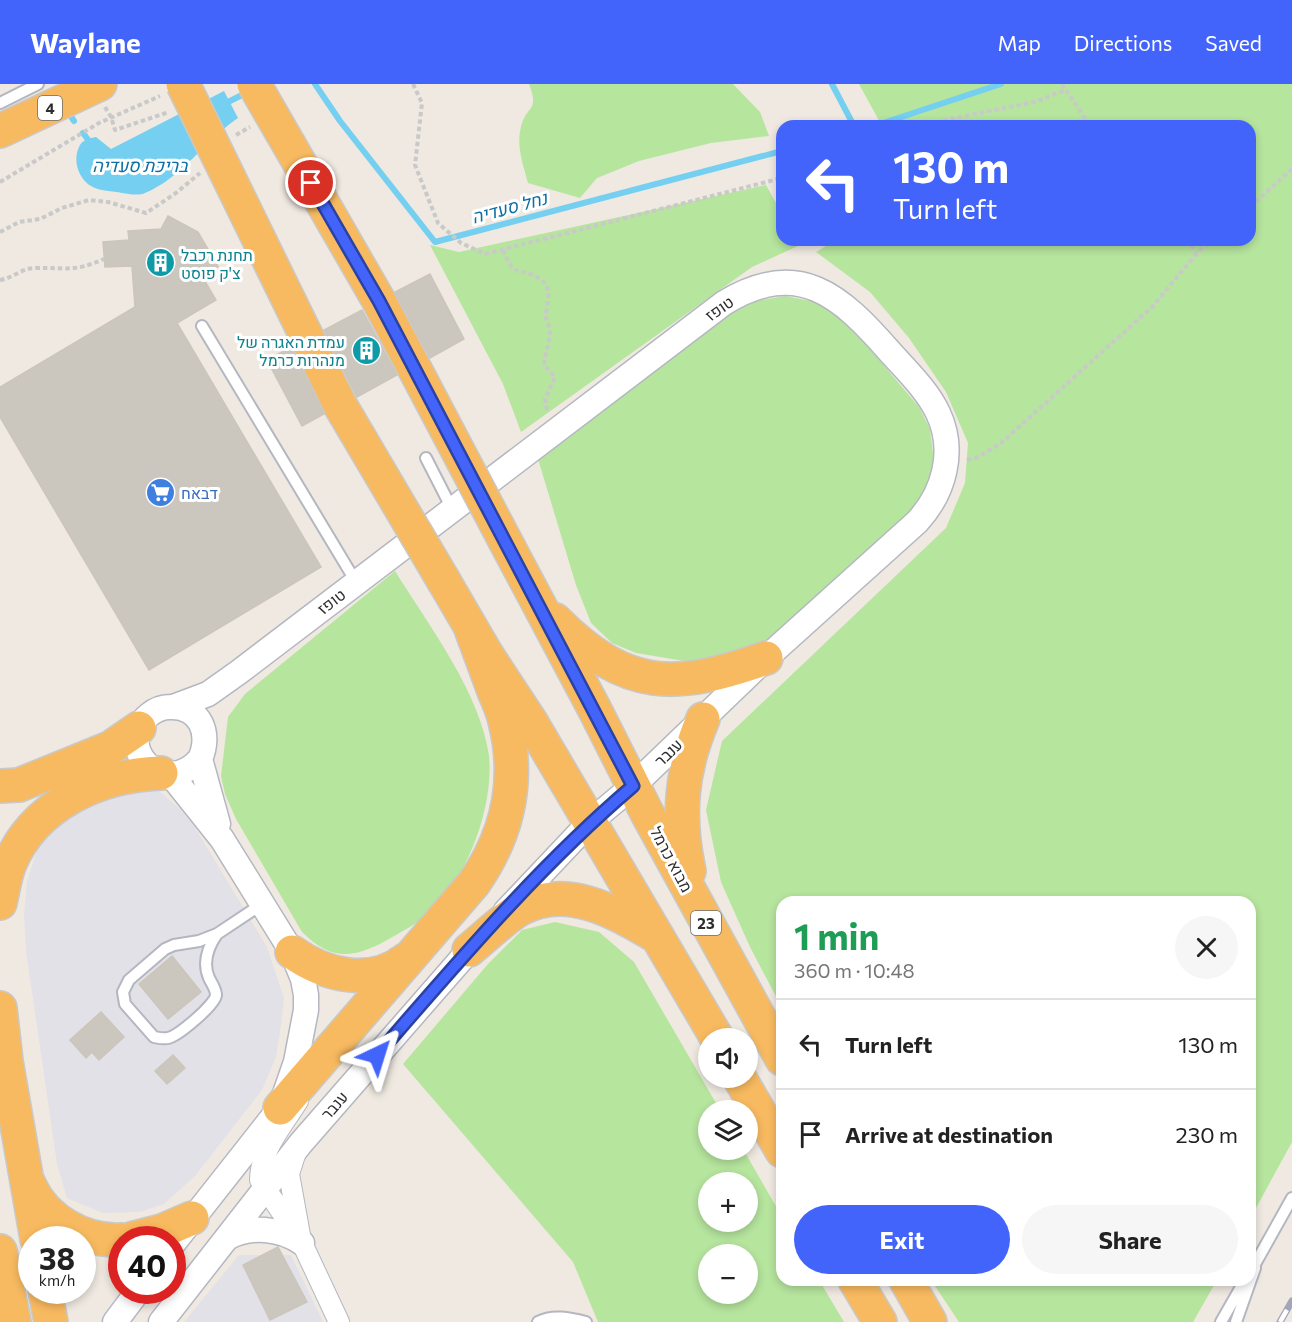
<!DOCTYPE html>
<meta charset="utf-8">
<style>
:root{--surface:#fff;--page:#f6f6f6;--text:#222;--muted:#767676;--line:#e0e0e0;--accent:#4264fb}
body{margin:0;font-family:Commissioner,Heebo,sans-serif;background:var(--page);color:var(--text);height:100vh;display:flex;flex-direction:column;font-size:22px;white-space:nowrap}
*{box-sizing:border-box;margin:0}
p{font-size:20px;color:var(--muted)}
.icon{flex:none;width:33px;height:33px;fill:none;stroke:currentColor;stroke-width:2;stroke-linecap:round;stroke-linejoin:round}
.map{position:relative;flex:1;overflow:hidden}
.panel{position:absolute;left:776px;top:812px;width:480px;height:390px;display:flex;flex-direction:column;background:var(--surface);border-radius:18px;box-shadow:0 3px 9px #0003}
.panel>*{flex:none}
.banner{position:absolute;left:776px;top:36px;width:480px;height:126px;border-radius:18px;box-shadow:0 3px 9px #0003;background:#4264fb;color:#fff;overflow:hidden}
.controls{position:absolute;left:698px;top:944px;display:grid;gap:12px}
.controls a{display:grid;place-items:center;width:60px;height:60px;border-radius:50%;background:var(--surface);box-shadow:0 3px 9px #0003;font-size:30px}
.speed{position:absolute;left:18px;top:1142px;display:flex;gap:12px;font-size:30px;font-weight:700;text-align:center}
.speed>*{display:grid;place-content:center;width:78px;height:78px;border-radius:50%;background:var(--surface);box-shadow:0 3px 9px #0003;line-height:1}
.speed small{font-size:15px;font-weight:400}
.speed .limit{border:9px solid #d22;background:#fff;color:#111}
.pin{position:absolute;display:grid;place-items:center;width:51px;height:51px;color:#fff;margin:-26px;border:3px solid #fff;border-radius:50%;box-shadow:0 2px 6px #0007}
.me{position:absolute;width:66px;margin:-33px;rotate:41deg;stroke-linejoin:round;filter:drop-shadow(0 0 4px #0008)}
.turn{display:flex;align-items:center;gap:21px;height:126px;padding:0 18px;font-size:27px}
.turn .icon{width:78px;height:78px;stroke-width:2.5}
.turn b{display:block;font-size:42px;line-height:51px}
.round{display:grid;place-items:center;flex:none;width:63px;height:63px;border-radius:32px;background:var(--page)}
.head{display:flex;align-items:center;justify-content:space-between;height:102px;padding:0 18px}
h1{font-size:36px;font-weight:700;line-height:45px;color:#1e9e55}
.primary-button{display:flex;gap:12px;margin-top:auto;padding:12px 18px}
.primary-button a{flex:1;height:69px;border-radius:36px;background:var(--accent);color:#fff;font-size:24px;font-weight:700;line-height:69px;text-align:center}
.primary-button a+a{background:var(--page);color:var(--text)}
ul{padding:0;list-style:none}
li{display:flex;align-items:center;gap:18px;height:90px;padding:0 18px;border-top:2px solid var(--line)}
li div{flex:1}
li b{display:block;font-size:22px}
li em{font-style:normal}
header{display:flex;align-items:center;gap:36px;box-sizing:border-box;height:84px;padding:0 30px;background:var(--accent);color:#fff}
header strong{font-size:28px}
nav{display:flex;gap:33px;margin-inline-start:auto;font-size:21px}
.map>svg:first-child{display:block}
</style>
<header>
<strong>Waylane</strong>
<nav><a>Map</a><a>Directions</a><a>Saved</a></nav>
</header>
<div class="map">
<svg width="1292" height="1238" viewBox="0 0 1292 1238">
<rect width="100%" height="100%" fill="#efe9e1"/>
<path fill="#e3e1e8" d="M 153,702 L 180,725 L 194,742 L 267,863 L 284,914 L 281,941 L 276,973 L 262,1006 L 195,1092 L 164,1120 L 140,1128 L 103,1129 L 67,1114 L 57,1080 L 26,867 L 24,831 L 27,798 L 41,752 L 72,719 Z
M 239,1171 L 291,1171 L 323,1238 L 184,1238 Z"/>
<path fill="#b6e59e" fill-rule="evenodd" d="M 529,0 L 733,0 L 760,28 L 769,52 L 711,59 L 639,77 L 597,94 L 580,114 L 528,99 C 523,80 516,62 521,43 C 526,21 540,28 529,0 Z
M 859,0 L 1292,0 L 1292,1058 L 1250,1135 L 1250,818 L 782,818 L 781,922 L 750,863 L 721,798 L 706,726 L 722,657 L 946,444 L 965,399 L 968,359 L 946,308 L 909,254 L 870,208 L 816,168 L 836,156 L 1250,156 L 1250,42 L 882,42 Z
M 766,101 L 781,128 L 782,156 L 797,156 L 800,161 L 752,183 L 521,348 L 503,300 L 430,161 L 459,168 Z
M 785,212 L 816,218 L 845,237 L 858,251 L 919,323 L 930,345 L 934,378 L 924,409 L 908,429 L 758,565 L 690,578 L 636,569 L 612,559 L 591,539 L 576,501 L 538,375 L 731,229 L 756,217 Z
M 395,487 C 428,540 481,610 489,672 C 494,723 467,795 429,829 C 417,840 401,848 387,856 C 353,875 331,877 302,848 L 236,735 L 225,710 L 221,692 L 228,633 L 245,610 Z
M 555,838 L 599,848 L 634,878 L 720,1026 L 708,1026 L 708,1065 L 743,1065 L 781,1131 L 782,1196 L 819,1196 L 844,1238 L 598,1238 L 573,1178 L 403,980 L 488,880 L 522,846 ZM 708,1098 L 747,1098 L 747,1137 L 708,1137 ZM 708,1170 L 747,1170 L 747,1209 L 708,1209 Z
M 931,1196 L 1217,1196 L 1193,1238 L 959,1238 Z"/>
<path fill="#75cff0" d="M 224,7 L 238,34 C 205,56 182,94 145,109 C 139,112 129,110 122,109 C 113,107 99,107 91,102 C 78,94 72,75 80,61 C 83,56 90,54 96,53 L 111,65 Z"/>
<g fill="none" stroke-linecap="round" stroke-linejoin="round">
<path stroke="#75cff0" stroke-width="6" d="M 315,0 L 340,37 L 435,158 L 782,67
M 832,0 L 854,42
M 222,21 L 248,8
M 70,31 L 74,37
M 874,42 L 1001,0
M 83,49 L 92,61"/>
</g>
<path fill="#cbc7bf" stroke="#cbc5ba" stroke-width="1.5" d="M 168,132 L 198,148 L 219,184 L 203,194 L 216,216 L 177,239 L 321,483 L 149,586 L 0,333 L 0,303 L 135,223 L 132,182 L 105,183 L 103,158 L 129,156 L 128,147 L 161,145 Z
M 430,190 L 464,255 L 430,274 L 395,208 Z
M 362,226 L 397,291 L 357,313 L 324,246 Z
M 291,263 L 324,330 L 302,342 L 267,276 Z
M 172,872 L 201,908 L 168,935 L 139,900 Z
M 101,928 L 124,953 L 99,976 L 92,968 L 86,974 L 70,956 Z
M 173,971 L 185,984 L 167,1000 L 155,987 Z
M 278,1163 L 307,1218 L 270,1236 L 243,1181 Z"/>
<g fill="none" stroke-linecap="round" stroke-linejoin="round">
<defs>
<path id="service" d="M 0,19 L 38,0
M 202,242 L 356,498
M 426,374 L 452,425
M 217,850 C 208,863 202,878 209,894 C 212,900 216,905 216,911 C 215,921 178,952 168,954 C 163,955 159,954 154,953 L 125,920 L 123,908 L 129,896 L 165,865 L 174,861 L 199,857 L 217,850 L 262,820
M 1250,1189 L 1292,1114
M 538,1238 C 553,1230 570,1234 586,1238
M 1221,1238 L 1245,1196
M 1236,1238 L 1255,1184"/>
<path id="minor" d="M 298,1017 C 283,1041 260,1067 260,1096 L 302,1159 L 339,1238
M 296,1068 L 289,1090 L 300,1151"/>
<path id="tertiary" d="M 176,622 L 208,610 L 239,588 L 724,219 C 799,173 841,212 890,268 C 907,287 927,306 938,329 C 956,367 944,409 917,438 L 766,574
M 200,675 C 162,717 113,661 149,631 C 155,626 162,623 170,623 C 201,622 211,650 200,675 L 218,740
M 171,691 L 222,755 L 292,868 L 303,895 L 306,911 L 306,926 L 296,978 L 280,1024 L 172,1161
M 506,827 L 590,738 L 633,702 L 762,578
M 227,1154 C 250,1141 281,1144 302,1159
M 115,1238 L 139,1206
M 161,1238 L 301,1059 L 479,855"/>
<path id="trunk" d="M 0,47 L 100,0
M 510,466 L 595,626 L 647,729 L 782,975
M 445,499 L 487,571 L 531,638 L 717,954
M 555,536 C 627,608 675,606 766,574
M 0,702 L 19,701 L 110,664 L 139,644
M 689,787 C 677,732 681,686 703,635
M 0,819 C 3,806 5,791 10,779 C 35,720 100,691 161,689
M 469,866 C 485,853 502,836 520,825 C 567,799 615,828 656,852
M 292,868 C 324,891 371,903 405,876
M 0,924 L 6,977 L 37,1155
M 739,993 L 782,1067
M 280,1024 L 474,799 C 508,750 520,696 505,637 C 503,627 498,617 494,607 C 486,585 478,564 470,542
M 29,1100 C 44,1135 83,1158 122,1156
M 131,1155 L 162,1147 L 192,1134
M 0,1167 L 14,1238
M 855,1196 L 880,1238
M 906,1196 L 930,1238
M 45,1206 L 51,1238"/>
</defs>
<use href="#service" stroke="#b4b7c1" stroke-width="14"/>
<use href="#minor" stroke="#b4b7c1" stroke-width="22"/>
<use href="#tertiary" stroke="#b4b7c1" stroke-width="27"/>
<use href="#trunk" stroke="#c9c9c9" stroke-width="36"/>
<path stroke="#c9c9c9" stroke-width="4" stroke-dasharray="4.5 3" stroke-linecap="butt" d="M 413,0 L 422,19 L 415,81 L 438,139 L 461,159 L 485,170 L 782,94
M 1062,0 L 1090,42
M 105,23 L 111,33 L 115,46 L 169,28
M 929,42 L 949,35 L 1035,18 L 1065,6
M 236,51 L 250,43
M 0,98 L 99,39 L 160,12
M 1250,123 L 1292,85
M 0,148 L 19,138 L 40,135 L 62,124 L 89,116 L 108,118 L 146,129 L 176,109 L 200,89
M 1186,156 L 1197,169
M 503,166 C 516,198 519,181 540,195 C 553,204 547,218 546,230 C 545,236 550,242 550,248 C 550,256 545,270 544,281 L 555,293 L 545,315 L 547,327
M 0,196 C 13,194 22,184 35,184 C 67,183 72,189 104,175
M 967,376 L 976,374 L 1000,360 L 1153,222 L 1197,169 L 1212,156"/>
<use href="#service" stroke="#fff" stroke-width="10"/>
<use href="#minor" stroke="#fff" stroke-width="20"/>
<use href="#tertiary" stroke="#fff" stroke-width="24"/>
<use href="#trunk" stroke="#f8ba60" stroke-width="33"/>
<defs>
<path id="rail" d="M 1280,1238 L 1292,1217"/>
</defs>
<use href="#rail" stroke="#a3a6b8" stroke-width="7"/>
<use href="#rail" stroke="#fff" stroke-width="4.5" stroke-dasharray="14" stroke-linecap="butt"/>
<defs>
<path id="trunk-bridge" d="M 183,0 L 340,321 L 445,499
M 254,0 L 379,217 L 510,466"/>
</defs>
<use href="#trunk-bridge" stroke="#c9c9c9" stroke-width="36" stroke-linecap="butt"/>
<use href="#trunk-bridge" stroke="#f8ba60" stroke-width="33"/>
</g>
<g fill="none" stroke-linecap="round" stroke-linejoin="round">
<defs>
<path id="route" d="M 311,99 L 379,217 L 633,702 C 539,782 458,878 377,971"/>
</defs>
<use href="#route" stroke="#2b41a3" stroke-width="15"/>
<use href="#route" stroke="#4264fb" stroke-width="10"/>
</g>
<defs>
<symbol id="building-disc" viewBox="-11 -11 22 22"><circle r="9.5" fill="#0f9aa8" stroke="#fff"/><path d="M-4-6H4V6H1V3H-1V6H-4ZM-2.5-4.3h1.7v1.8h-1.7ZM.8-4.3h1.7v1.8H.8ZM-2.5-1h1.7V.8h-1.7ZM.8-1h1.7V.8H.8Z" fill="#fff"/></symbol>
<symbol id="supermarket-disc" viewBox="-11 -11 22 22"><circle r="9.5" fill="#3f7fe0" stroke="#fff"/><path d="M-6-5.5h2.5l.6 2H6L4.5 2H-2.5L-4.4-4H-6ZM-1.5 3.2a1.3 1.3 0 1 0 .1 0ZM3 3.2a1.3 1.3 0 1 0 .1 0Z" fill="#fff"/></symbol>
</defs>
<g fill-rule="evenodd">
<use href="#building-disc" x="144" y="162" width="33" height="33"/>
<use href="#building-disc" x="350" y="250" width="33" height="33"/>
<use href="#supermarket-disc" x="144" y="392" width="33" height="33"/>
</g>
<g text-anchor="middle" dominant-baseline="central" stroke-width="6" stroke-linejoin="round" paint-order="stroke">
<g fill="#fff" stroke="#6d6d6d" stroke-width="1.5">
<rect x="38" y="12" width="24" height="24" rx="4.5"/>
<rect x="691" y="827" width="30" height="24" rx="4.5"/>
</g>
<g font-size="15" font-weight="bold" fill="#2e2e2e">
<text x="50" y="24">4</text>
<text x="706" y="839">23</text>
</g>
<g font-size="16" fill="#0d838f" stroke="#fff" text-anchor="start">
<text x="181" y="170">תחנת רכבל<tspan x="181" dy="18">צ'ק פוסט</tspan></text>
<text x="345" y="257" text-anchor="end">עמדת האגרה של<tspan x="345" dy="18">מנהרות כרמל</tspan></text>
</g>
<g font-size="16" fill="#2e2e2e" stroke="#fff">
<text transform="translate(719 224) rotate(-35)">טופז</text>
<text transform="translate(331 517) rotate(-38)">טופז</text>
<text transform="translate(668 668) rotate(-44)">ענבר</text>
<text transform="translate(672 775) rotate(62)">מבוא כרמל</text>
<text transform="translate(334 1021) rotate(-49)">ענבר</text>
</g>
<g font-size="16" fill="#366cbe" stroke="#fff" text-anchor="start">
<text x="181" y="408">דבאח</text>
</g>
<g font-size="18" font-style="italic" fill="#0d6fa3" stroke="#fff">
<text x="140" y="81">בריכת סעדיה</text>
<text transform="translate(509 123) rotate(-15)">נחל סעדיה</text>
</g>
</g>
</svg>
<div class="controls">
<a><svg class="icon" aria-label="sound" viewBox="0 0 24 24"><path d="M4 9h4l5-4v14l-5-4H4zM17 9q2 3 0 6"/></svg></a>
<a><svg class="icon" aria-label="layers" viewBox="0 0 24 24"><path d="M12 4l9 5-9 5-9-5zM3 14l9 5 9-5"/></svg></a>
<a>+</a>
<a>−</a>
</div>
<div class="speed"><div>38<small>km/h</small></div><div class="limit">40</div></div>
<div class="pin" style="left:311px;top:99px;background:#d93025"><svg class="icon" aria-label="arrive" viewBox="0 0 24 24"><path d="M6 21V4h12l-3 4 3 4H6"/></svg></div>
<svg class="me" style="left:377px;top:971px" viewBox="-20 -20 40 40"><path d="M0-17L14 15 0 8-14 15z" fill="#4264fb" stroke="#fff" stroke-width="4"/></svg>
<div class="banner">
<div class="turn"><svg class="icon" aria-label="left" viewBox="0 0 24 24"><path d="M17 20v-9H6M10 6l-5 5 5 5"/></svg><div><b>130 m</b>Turn left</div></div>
</div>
<section class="panel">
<div class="head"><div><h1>1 min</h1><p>360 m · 10:48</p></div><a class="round"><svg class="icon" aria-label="close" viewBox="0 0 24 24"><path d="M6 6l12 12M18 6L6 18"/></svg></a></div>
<ul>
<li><svg class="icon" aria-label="left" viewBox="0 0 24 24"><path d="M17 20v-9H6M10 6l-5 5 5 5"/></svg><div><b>Turn left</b></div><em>130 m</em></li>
<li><svg class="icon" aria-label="arrive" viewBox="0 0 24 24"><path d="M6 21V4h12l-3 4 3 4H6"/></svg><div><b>Arrive at destination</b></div><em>230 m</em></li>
</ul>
<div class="primary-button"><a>Exit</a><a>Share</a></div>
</section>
</div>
